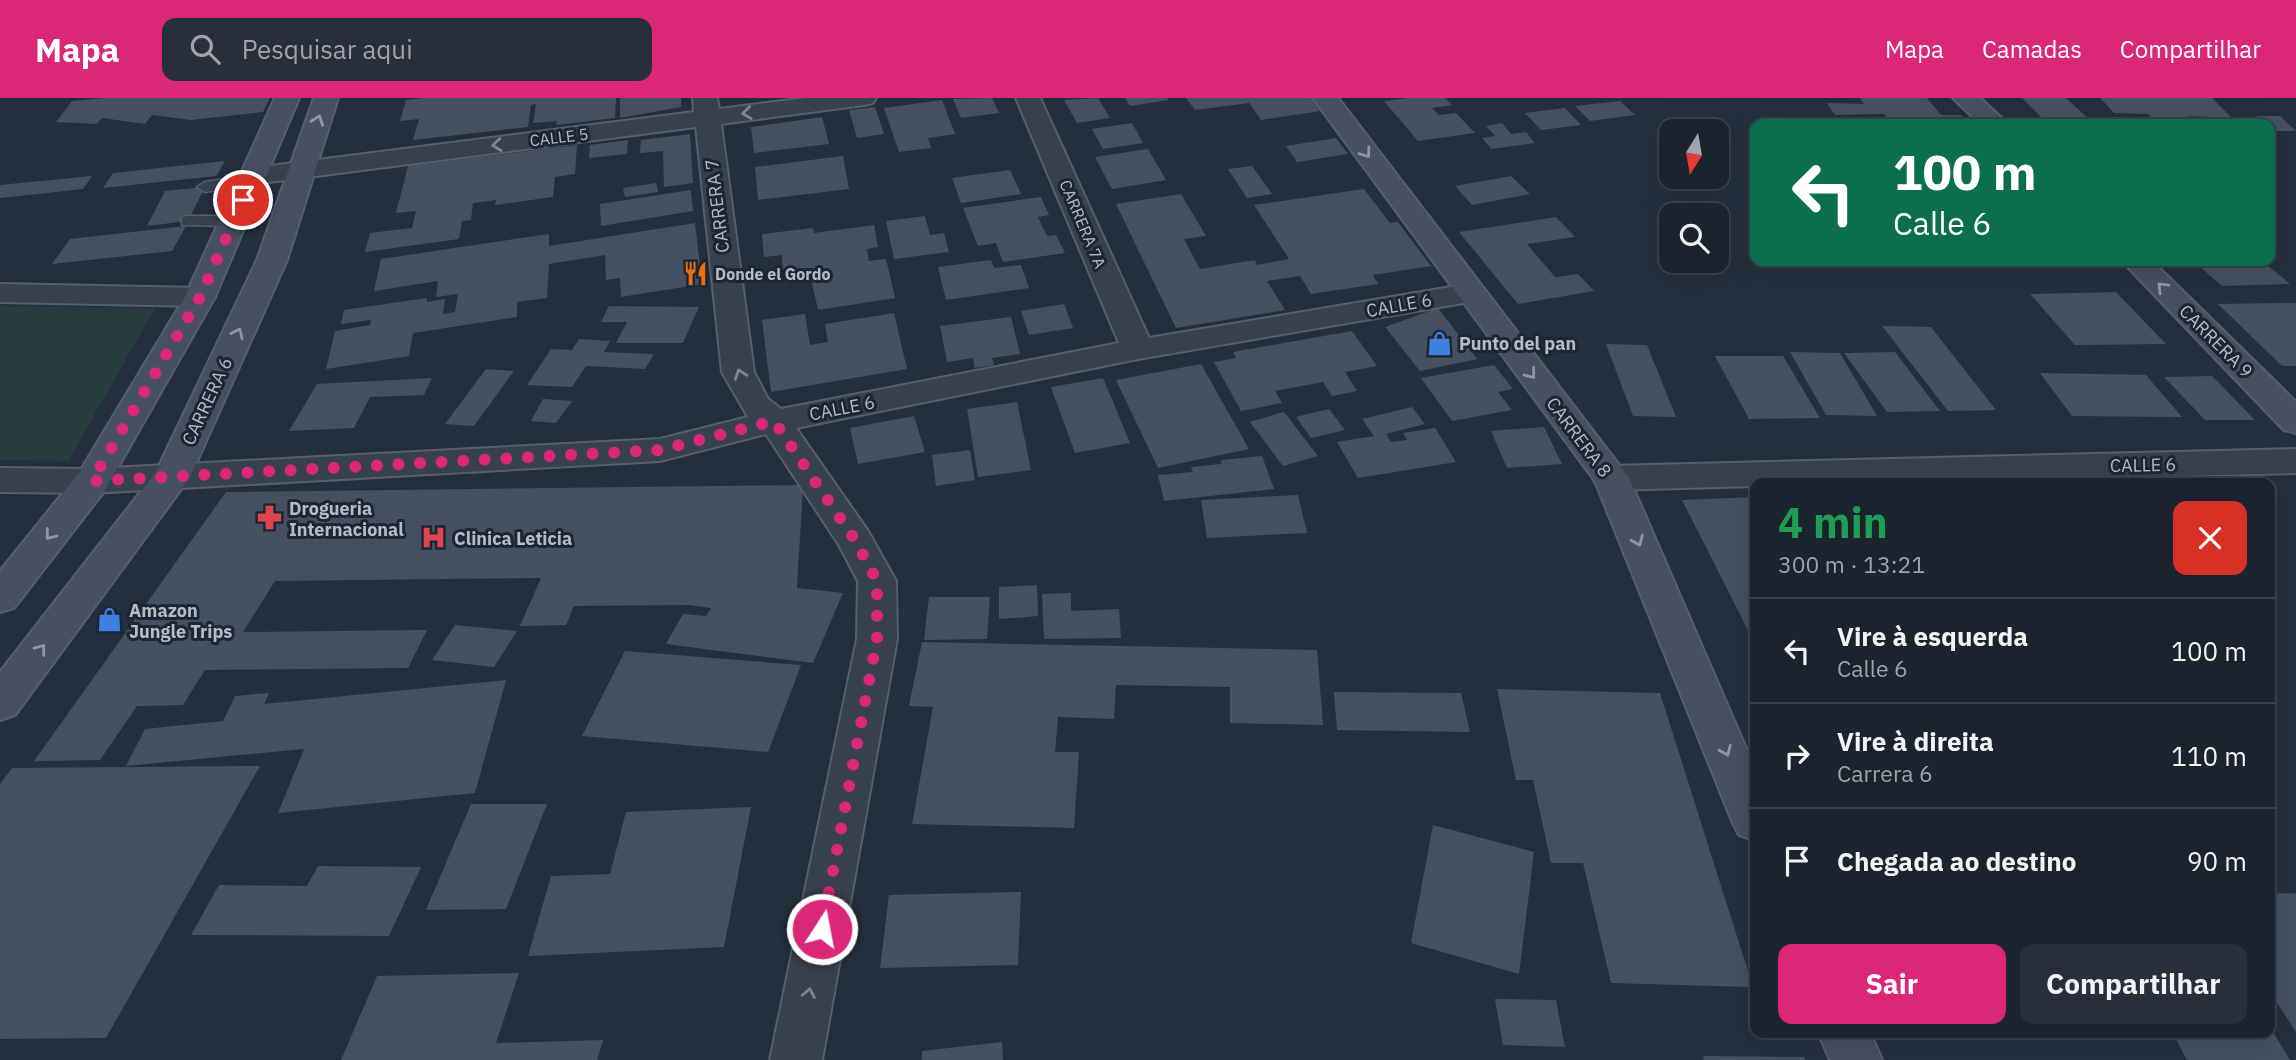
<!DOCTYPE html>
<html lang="pt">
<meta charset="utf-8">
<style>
:root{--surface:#1b232e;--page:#282f3a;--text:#f1f3f6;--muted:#a0a4aa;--line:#39404a;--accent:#db2777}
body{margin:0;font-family:"IBM Plex Sans",sans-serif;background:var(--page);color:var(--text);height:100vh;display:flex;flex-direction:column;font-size:26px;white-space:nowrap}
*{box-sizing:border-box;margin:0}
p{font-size:23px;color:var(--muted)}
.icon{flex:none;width:38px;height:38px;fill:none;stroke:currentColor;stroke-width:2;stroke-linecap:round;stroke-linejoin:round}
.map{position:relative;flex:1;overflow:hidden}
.sheet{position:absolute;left:1750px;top:380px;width:525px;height:560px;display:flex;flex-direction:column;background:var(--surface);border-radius:14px;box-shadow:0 7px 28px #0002,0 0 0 2px var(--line)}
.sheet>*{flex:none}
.top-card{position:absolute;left:1750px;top:21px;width:525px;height:147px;border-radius:14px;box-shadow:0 7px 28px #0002,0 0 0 2px var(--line);background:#0b6e4f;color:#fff;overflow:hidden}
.needle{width:46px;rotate:191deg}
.buttons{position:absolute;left:1659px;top:21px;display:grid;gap:14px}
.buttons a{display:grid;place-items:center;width:70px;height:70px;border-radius:14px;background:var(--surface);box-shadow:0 7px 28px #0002,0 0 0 2px var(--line);font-size:35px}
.pin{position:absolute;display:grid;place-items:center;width:60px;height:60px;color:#fff;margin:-30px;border:4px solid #fff;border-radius:50%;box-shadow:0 2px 7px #0007}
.me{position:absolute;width:77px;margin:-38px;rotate:11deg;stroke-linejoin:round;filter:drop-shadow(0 0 5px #0008)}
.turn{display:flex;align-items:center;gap:24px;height:147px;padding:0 28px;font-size:32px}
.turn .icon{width:91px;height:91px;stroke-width:2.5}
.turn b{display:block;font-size:49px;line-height:60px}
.round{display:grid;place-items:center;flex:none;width:74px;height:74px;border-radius:14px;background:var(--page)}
.head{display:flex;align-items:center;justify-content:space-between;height:119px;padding:0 28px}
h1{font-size:42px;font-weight:700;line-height:52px;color:#1e9e55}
.cta{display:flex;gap:14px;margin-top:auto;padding:14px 28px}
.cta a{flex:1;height:80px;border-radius:14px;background:var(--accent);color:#fff;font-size:28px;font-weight:700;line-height:80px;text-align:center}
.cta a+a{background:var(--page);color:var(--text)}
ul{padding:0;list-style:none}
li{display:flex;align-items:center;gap:21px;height:105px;padding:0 28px;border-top:2px solid var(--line)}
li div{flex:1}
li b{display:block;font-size:26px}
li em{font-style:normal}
header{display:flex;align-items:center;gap:42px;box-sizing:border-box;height:98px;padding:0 35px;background:var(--accent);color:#fff}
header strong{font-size:33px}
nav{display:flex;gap:38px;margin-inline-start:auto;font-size:24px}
.search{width:490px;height:63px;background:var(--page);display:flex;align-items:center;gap:18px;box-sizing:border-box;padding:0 24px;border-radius:14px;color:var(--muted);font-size:26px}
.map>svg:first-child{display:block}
</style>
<header>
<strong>Mapa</strong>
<div class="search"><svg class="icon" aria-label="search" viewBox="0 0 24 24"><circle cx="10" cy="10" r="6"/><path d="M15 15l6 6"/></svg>Pesquisar aqui</div>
<nav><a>Mapa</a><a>Camadas</a><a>Compartilhar</a></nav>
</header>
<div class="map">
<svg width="2296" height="962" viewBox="0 0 2296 962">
<rect width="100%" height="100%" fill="#242f3e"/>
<path fill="#263c3f" d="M 0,208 L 155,210 L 68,363 L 0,362 Z"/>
<path fill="#455162" d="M 105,0 L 270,0 L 263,14 L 191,22 L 152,17 L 145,26 L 102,20 L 96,26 L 56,24 L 72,3 Z
M 424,0 L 616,0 L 615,20 L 556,27 L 557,23 L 533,25 L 536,6 L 531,7 L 528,29 L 413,42 L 419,21 L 400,23 L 406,2 Z
M 620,0 L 681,0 L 681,9 L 620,20 Z
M 992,0 L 999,15 L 961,20 L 953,1 Z
M 1098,0 L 1110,20 L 1077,25 L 1064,2 Z
M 1125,0 L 1167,0 L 1169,2 L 1130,8 Z
M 1186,0 L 1310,0 L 1320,13 L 1261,22 L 1249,5 L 1195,12 Z
M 1408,0 L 1445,0 L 1452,7 L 1432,10 L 1439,17 L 1456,15 L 1475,35 L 1418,43 L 1384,3 Z
M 1860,0 L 1927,0 L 1941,17 L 1961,17 L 1969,26 L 1891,26 L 1884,16 L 1835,17 L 1827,5 L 1864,6 Z
M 2022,0 L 2066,0 L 2090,22 L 2114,23 L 2118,26 L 2034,26 L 2029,22 L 2044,22 Z
M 2100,0 L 2212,0 L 2232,20 L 2187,18 L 2196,26 L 2158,26 L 2148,16 L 2114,15 Z
M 942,2 L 955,36 L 928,40 L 931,50 L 899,54 L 884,10 Z
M 1620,3 L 1635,17 L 1590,23 L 1575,8 Z
M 875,9 L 884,36 L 857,40 L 849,12 Z
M 1565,10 L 1581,27 L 1541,32 L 1525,15 Z
M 2256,18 L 2280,18 L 2296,33 L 2276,33 Z
M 822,19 L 829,46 L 754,55 L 751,29 Z
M 1132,25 L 1143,45 L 1103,51 L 1092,31 Z
M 1502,25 L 1511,36 L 1526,34 L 1535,45 L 1491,51 L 1482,40 L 1495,38 L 1486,28 Z
M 690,36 L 693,85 L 664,89 L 663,53 L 640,55 L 641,42 Z
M 1336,40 L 1348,56 L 1297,64 L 1286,48 Z
M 628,42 L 627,56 L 589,60 L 590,47 Z
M 577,47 L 575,76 L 555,79 L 553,99 L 495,107 L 496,102 L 473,105 L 471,122 L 462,123 L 459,141 L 365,154 L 370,135 L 412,130 L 416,113 L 396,115 L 408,68 Z
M 1148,51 L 1166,82 L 1112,91 L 1095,59 Z
M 843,58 L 849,91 L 758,102 L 755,69 Z
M 225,63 L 216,78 L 103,90 L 113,75 Z
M 1252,68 L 1272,96 L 1247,100 L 1228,71 Z
M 1010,72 L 1021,96 L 961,105 L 952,80 Z
M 92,78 L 83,91 L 0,100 L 0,87 Z
M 1511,78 L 1530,96 L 1472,107 L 1455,88 Z
M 656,85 L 658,94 L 625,99 L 623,90 Z
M 205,89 L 188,123 L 147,128 L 165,93 Z
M 1364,91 L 1390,125 L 1398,124 L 1431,168 L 1373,177 L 1378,186 L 1311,196 L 1300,178 L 1267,183 L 1285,212 L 1176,230 L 1116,106 L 1181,96 L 1206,138 L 1184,141 L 1200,171 L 1255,162 L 1257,167 L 1289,161 L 1254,107 Z
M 691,92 L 693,113 L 601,128 L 600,106 Z
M 1041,99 L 1049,117 L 1038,119 L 1047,138 L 1056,137 L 1065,155 L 1003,164 L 996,145 L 978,148 L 963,110 Z
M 925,118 L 930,137 L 944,135 L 949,154 L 894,161 L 886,123 Z
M 1556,119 L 1575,139 L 1527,146 L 1555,179 L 1578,176 L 1594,193 L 1518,206 L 1459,134 Z
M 695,125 L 702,186 L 621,199 L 620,180 L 606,182 L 605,157 L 549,166 L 547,200 L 517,204 L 517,219 L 413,235 L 409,258 L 326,271 L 335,233 L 370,227 L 371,222 L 341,226 L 344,212 L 427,200 L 427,204 L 445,201 L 443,216 L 455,214 L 458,196 L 436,199 L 438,183 L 374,193 L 381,161 L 549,136 L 549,148 Z
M 874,127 L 878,149 L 867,151 L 869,163 L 886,161 L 895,200 L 818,212 L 809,170 L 783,174 L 782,157 L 764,159 L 762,136 L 813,130 L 814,135 Z
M 186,128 L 172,153 L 52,166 L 70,141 Z
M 991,162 L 994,170 L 1021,167 L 1029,190 L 946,202 L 938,169 Z
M 2193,163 L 2262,163 L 2290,186 L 2222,188 Z
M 2116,194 L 2166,246 L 2075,247 L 2030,196 Z
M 2296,205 L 2296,268 L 2282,268 L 2218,206 Z
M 1064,206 L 1073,230 L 1029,237 L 1021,213 Z
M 609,208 L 699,209 L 683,245 L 616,245 L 627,224 L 601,224 Z
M 1438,210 L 1477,261 L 1420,273 L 1385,229 Z
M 894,215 L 907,271 L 771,294 L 762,222 L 805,216 L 810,247 L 828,244 L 825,226 Z
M 1011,219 L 1020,256 L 992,260 L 994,267 L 975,270 L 973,260 L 947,264 L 940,228 Z
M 1882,228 L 1931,229 L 1996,312 L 1948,313 Z
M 1352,233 L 1377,268 L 1345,274 L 1357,293 L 1332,298 L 1323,284 L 1275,293 L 1282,305 L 1241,313 L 1214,264 L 1236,260 L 1233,254 Z
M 579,241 L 610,243 L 604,254 L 654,256 L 645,271 L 586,268 L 572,289 L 527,287 L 551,251 L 572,252 Z
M 1606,246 L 1647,247 L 1676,319 L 1633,318 Z
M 1790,254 L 1840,255 L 1877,318 L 1826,317 Z
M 1895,254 L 1940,313 L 1887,314 L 1844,255 Z
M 1715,258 L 1783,258 L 1820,320 L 1749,321 Z
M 1201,266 L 1249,351 L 1158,370 L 1116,282 Z
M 1494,267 L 1513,291 L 1498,294 L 1512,312 L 1452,323 L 1421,280 Z
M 486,271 L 514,273 L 474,328 L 445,326 Z
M 2040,275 L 2146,277 L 2182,319 L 2072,318 Z
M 2212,278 L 2255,322 L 2205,322 L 2164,279 Z
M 432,280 L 424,297 L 370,299 L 354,330 L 289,333 L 317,286 Z
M 1103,280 L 1130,345 L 1075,355 L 1051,289 Z
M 543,301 L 572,303 L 556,325 L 531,323 Z
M 1017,304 L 1031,372 L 978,379 L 967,311 Z
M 1412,309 L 1425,326 L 1386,336 L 1391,344 L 1407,342 L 1403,335 L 1435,330 L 1456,364 L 1358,380 L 1337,344 L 1374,338 L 1362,321 Z
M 1329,311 L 1345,332 L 1311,340 L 1296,319 Z
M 1284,314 L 1318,358 L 1283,368 L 1250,324 Z
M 914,318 L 925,354 L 858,366 L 850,330 Z
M 1544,329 L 1562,366 L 1507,370 L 1491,333 Z
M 970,352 L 975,382 L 936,388 L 932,357 Z
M 1262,358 L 1274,391 L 1164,403 L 1158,377 L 1193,374 L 1191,369 L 1221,366 L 1222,362 Z
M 803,387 L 797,490 L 843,495 L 813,565 L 666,546 L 683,516 L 706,518 L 711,510 L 688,507 L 574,508 L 566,527 L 520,528 L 541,480 L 275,483 L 243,534 L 427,532 L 408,570 L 205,572 L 183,607 L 137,608 L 100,662 L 34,663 L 226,394 Z
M 1298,397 L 1307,435 L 1207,440 L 1201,402 Z
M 1755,399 L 1755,546 L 1682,402 Z
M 1037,487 L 1038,518 L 999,521 L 999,489 Z
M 1071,495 L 1071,513 L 1119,511 L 1121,540 L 1044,541 L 1042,496 Z
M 929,499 L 990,499 L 987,541 L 924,542 Z
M 455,527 L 517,533 L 494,569 L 432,562 Z
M 922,544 L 1317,552 L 1323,627 L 1230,625 L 1230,589 L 1116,587 L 1114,621 L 1058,619 L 1055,654 L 1079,654 L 1074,730 L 912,726 L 933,609 L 909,608 Z
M 625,553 L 801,567 L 768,654 L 582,638 Z
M 506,582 L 475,695 L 278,715 L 304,651 L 126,668 L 145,631 L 223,623 L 235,598 L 269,595 L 264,606 Z
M 1497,591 L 1660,595 L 1753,889 L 1611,885 L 1583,765 L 1551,765 L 1533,682 L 1516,682 Z
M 1334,594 L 1461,595 L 1470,634 L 1337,632 Z
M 260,668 L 106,940 L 0,941 L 0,686 L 12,670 Z
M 471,706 L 547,706 L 506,811 L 426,812 Z
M 751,709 L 724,849 L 528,858 L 551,778 L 610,776 L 626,714 Z
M 1433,727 L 1534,754 L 1519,876 L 1411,845 Z
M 318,768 L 421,769 L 389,838 L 191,837 L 219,787 L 307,788 Z
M 1021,794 L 1018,867 L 880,870 L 889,797 Z
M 2296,795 L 2296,934 L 2270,894 L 2270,796 Z
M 519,875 L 496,945 L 603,942 L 597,962 L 341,962 L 377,878 Z
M 1495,901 L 1556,902 L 1565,949 L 1503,947 Z
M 2270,929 L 2290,962 L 2187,962 L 2172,934 L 2270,934 Z
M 1002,944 L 1003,962 L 922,962 L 922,953 Z
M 1703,958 L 1804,959 L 1805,962 L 1704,962 Z"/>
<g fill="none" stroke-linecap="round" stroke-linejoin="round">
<defs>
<path id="lane" d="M 252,77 L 258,79 L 258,85 L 205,94 L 197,89 L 205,84 Z
M 188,118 L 234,118 L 242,123 L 234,128 L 182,127 L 182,119 Z"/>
<path id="street" d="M 693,0 L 717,0 L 719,11 L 806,0 L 876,0 L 873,5 L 864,7 L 721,26 L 754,274 L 768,301 L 781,311 L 1119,245 L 1016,0 L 1040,0 L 1149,240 L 1469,186 L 1480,189 L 1484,195 L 1480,201 L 1469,204 L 1138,261 L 796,330 L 868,433 L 896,483 L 897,541 L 822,962 L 770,962 L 857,541 L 858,483 L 839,447 L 766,336 L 660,363 L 92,395 L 0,394 L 0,370 L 92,371 L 660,341 L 748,319 L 722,274 L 696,29 L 254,86 L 244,84 L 241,78 L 244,72 L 254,70 L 694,14 Z
M 0,186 L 200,190 L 211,193 L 215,199 L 211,205 L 200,208 L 0,204 Z
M 2296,351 L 2296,375 L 1889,385 L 1755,385 L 1755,388 L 1611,392 L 1598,389 L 1593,380 L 1598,371 L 1611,368 Z"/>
<path id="secondary" d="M 275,0 L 299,0 L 215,199 L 105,392 L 14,510 L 0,514 L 0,473 L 79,375 L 185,199 Z
M 314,0 L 338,0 L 287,162 L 190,379 L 15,617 L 0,622 L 0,574 L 156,374 L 257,162 Z
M 1313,0 L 1338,0 L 1629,380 L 1755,671 L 1755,743 L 1739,737 L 1732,723 L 1595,383 Z
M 1953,0 L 1980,0 L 2008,26 L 1980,26 Z
M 2122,163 L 2152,163 L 2296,304 L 2296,335 L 2284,332 Z
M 1818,934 L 1870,934 L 1882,962 L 1830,962 Z"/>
</defs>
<use href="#lane" stroke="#565f6c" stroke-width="3"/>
<use href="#street" stroke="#565f6c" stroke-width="4"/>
<use href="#secondary" stroke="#565f6c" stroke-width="4"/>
<use href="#lane" fill="#38414e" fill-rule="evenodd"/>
<use href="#street" fill="#38414e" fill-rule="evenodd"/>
<use href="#secondary" fill="#465061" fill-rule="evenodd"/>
</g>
<defs><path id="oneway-chevron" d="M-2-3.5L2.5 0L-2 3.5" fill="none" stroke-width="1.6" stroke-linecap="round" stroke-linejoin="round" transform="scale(1.75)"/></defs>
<g stroke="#7c8592">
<use href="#oneway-chevron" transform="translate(747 15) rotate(173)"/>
<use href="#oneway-chevron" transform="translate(497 47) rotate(173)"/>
<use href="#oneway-chevron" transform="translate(740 276) rotate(-109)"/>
<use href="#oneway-chevron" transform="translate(809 895) rotate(-79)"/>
</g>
<g stroke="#8e96a5">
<use href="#oneway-chevron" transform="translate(318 22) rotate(-70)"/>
<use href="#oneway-chevron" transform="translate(1366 55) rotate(54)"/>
<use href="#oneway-chevron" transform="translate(2162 189) rotate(-135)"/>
<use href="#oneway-chevron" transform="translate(238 235) rotate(-65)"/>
<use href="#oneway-chevron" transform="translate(1531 276) rotate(52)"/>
<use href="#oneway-chevron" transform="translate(50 437) rotate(128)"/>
<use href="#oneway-chevron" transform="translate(1638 443) rotate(67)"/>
<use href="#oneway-chevron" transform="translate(41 551) rotate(-53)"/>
<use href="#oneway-chevron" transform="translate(1726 653) rotate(67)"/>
</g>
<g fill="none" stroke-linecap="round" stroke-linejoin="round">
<path stroke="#db2777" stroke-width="12" stroke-dasharray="0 21.6" d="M 243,102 L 200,199 L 92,383 L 660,352 L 774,323 L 855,442 L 877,483 L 877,541 L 822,831"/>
</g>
<defs>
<symbol id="restaurant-bare" viewBox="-9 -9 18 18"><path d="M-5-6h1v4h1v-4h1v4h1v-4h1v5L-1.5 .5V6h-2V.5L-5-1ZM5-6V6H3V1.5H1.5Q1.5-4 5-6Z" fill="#e8710a" stroke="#1d2633" stroke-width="2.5" paint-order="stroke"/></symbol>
<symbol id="shop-bare" viewBox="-9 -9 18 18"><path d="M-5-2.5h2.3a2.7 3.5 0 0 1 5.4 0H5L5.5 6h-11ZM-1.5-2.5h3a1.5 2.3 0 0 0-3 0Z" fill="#3f7fe0" stroke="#1d2633" stroke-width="2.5" paint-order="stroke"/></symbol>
<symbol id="pharmacy-bare" viewBox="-9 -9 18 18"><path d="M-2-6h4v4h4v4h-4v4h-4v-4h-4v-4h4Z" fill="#e0444e" stroke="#1d2633" stroke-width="2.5" paint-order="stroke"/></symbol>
<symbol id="hospital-bare" viewBox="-9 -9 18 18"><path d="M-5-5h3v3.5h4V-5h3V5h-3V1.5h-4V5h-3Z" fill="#e0444e" stroke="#1d2633" stroke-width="2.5" paint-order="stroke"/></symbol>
</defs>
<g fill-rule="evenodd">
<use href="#restaurant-bare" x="678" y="158" width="35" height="35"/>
<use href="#shop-bare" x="1422" y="228" width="35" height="35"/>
<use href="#pharmacy-bare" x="252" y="402" width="35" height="35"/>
<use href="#hospital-bare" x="416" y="422" width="35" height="35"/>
<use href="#shop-bare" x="92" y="504" width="35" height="35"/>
</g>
<g text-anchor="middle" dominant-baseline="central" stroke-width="6" stroke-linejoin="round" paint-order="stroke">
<g font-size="16" fill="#b4bcc9" stroke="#1d2633">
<text transform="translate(559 39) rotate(-7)">CALLE 5</text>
<text transform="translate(1083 126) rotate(67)">CARRERA 7A</text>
</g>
<g font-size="16" font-weight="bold" fill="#b4bcc9" stroke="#1d2633" text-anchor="start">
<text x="715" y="176">Donde el Gordo</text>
</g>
<g font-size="18" fill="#b4bcc9" stroke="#1d2633">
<text transform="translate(717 108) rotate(-97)">CARRERA 7</text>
<text transform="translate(1399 207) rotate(-10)">CALLE 6</text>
<text transform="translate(2216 243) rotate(45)">CARRERA 9</text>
<text transform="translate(207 303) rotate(-65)">CARRERA 6</text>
<text transform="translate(842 310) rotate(-11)">CALLE 6</text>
<text transform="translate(1579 339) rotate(53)">CARRERA 8</text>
<text transform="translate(2143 367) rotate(-1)">CALLE 6</text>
</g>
<g font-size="18" font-weight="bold" fill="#b4bcc9" stroke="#1d2633" text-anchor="start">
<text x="1459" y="245">Punto del pan</text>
<text x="289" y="410">Drogueria<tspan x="289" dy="21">Internacional</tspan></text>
<text x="454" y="440">Clinica Leticia</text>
<text x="129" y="512">Amazon<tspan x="129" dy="21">Jungle Trips</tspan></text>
</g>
</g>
</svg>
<div class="buttons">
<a><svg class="needle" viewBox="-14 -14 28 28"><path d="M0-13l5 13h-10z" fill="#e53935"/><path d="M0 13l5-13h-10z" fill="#a0a4aa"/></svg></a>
<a><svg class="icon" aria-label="search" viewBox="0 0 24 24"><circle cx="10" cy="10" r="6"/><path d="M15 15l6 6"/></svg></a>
</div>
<div class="pin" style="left:243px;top:102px;background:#d93025"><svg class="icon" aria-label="arrive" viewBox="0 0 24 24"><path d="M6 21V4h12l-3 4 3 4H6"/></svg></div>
<svg class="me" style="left:822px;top:831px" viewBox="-20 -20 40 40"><circle r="17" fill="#db2777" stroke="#fff" stroke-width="3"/><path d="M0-11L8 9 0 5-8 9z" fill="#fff"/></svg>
<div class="top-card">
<div class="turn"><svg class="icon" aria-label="left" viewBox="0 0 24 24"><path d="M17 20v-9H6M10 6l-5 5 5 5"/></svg><div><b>100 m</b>Calle 6</div></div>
</div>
<section class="sheet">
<div class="head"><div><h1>4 min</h1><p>300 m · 13:21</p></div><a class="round" style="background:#d93025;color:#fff"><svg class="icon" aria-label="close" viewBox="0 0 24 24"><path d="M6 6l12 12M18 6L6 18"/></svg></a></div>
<ul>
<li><svg class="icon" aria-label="left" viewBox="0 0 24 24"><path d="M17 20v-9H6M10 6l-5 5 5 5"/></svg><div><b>Vire à esquerda</b><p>Calle 6</p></div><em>100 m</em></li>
<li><svg class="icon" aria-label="right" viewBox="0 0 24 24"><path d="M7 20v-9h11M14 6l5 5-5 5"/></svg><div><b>Vire à direita</b><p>Carrera 6</p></div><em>110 m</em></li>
<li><svg class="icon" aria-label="arrive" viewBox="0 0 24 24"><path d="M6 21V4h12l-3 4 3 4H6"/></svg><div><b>Chegada ao destino</b></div><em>90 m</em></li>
</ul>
<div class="cta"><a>Sair</a><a>Compartilhar</a></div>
</section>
</div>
